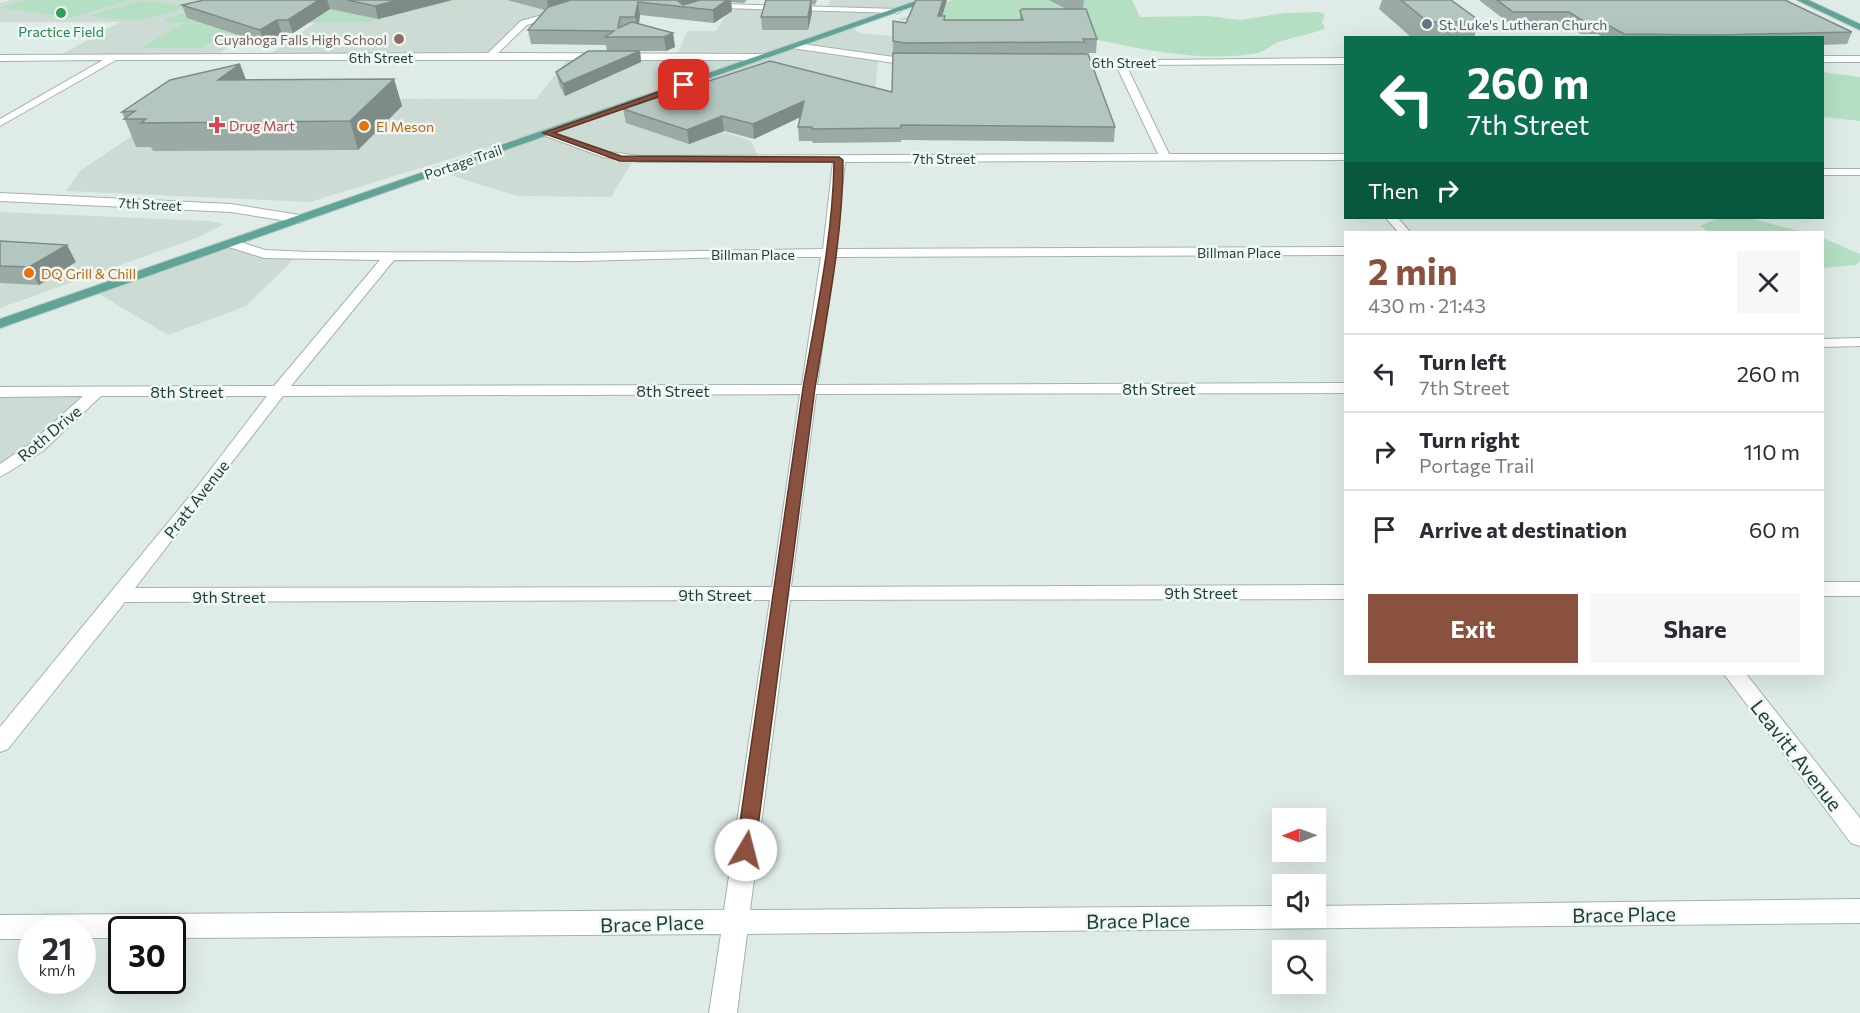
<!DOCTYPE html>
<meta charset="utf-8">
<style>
:root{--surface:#fff;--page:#f7f7f7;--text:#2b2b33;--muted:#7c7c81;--line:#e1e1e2;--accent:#8a523e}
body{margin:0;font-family:Commissioner,sans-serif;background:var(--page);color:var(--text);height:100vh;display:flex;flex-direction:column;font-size:22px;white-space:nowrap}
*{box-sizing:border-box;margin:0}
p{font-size:20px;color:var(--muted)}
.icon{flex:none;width:33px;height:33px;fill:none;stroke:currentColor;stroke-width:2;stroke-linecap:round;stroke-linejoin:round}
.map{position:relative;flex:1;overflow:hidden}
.panel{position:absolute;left:1344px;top:231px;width:480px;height:444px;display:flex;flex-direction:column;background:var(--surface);border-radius:0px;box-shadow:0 6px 24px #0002}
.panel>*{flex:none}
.banner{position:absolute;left:1344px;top:36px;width:480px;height:183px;border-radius:0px;box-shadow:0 6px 24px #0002;background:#0b6e4f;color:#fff;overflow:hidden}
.needle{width:39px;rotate:269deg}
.buttons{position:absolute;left:1272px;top:808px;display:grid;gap:12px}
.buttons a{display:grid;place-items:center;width:54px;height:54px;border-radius:0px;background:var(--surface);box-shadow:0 6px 24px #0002;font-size:30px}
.speed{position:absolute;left:18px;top:916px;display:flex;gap:12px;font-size:30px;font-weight:700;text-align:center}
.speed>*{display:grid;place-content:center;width:78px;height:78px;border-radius:50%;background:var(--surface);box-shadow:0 6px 24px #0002;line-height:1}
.speed small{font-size:15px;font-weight:400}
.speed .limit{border:3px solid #111;border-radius:9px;background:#fff;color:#111}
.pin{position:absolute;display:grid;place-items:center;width:51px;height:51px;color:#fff;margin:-26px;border-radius:12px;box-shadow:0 3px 9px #0006}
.me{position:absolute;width:66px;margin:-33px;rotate:8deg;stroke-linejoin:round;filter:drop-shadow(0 0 4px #0008)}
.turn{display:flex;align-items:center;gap:21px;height:126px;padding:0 24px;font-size:27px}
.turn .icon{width:78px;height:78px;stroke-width:2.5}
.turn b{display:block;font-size:42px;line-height:51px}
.then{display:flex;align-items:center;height:57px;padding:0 24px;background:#0003;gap:12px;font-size:22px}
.round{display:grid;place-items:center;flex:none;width:63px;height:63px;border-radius:0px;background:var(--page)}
.overview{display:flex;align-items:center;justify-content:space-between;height:102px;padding:0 24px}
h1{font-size:36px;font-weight:700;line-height:45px;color:var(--accent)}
.primary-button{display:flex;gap:12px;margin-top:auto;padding:12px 24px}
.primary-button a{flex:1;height:69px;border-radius:0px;background:var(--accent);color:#fff;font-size:24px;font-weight:700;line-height:69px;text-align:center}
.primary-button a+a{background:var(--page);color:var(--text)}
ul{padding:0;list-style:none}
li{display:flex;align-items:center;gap:18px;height:78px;padding:0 24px;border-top:2px solid var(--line)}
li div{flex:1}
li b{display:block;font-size:22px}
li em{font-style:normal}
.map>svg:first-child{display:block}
</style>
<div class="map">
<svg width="1860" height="1013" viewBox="0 0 1860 1013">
<rect width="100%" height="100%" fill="#dfebe6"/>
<path fill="#cddbd5" d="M 11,0 L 605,0 L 524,23 L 490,56 L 266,57 L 315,23 L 268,22 L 211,58 L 55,58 L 120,22 L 0,22 L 0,3 Z
M 830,0 L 927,0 L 852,27 L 859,33 L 904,37 L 905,63 L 878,60 L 874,107 L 795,107 L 699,80 L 636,102 L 751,141 L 759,158 L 634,159 L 611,197 L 517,196 L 437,171 L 619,107 L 310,202 L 66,191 L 79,172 L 177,105 L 203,98 L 536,99 L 570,56 L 677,55 L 687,31 L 716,31 L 726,14 L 739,8 L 827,9 Z
M 0,212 L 209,221 L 224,224 L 199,237 L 0,308 Z
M 234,244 L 264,254 L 298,255 L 246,306 L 168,335 L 94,291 Z
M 0,392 L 97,392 L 0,472 Z"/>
<path fill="#b5dfc3" d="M 27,0 L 130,0 L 70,18 L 0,7 Z
M 143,0 L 188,7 L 138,21 L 88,16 Z
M 225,0 L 459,0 L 367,22 L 167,23 L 164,20 Z
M 953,0 L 1132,0 L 1140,17 L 1208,16 L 1240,20 L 1284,13 L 1319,12 L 1325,14 L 1322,22 L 1325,28 C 1311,35 1297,36 1282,41 C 1273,43 1266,51 1258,53 C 1179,67 1097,35 1020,26 C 979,21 938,20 897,20 Z
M 182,24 L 240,24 L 203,48 L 141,48 Z
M 1822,72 L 1860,77 L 1860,121 L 1823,117 Z
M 1718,218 L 1749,218 L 1803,232 L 1709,232 L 1700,226 Z
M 1823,238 L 1860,254 L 1860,261 L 1856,265 L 1823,268 Z"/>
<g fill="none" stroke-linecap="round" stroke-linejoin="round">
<defs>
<path id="minor" d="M 596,0 L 609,0 L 527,25 L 498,53 L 763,54 L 768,57 L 763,60 L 116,60 L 0,126 L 0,119 L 103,60 L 0,61 L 0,55 L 488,53 L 521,21 Z
M 725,4 L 897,9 L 901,11 L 897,13 L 725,8 L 708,10 L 704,8 Z
M 795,43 L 915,60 L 920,63 L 915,66 L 792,48 L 792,44 Z
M 1822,56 L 1860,56 L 1860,62 L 1822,62 Z
M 1346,58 L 1346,64 L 1126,65 L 1169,154 L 1346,154 L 1346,160 L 845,162 L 835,249 L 1346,247 L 1346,255 L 834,257 L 817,385 L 1346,383 L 1346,393 L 816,394 L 791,587 L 1346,585 L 1346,599 L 790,600 L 750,910 L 1282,906 L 1282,918 L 1316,918 L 1316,906 L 1860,899 L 1860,923 L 747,934 L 737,1013 L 709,1013 L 721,934 L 172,938 L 172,930 L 122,930 L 122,938 L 82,938 L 82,930 L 32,930 L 32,939 L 0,939 L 0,915 L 724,910 L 770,600 L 125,602 L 8,749 L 0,752 L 0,727 L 198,486 L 267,396 L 101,396 L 43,451 L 0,477 L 0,464 L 31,443 L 83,396 L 0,397 L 0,387 L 274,386 L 380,260 L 264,258 L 229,247 L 229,241 L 234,240 L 265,250 L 308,252 L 582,253 L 823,249 L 833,162 L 640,162 L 603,157 L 543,135 L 543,131 L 547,130 L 609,152 L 640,156 L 1158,154 L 1116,65 L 1068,66 L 1063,63 L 1065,61 ZM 731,257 L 821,257 L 802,385 L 291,386 L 394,260 L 582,261 ZM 800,394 L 772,587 L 135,588 L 283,396 Z
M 1822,169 L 1860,169 L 1860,175 L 1822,175 Z
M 0,193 L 231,204 L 300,215 L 306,219 L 300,223 L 231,212 L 0,201 Z
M 1386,218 L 1398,218 L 1410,232 L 1398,232 Z
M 1860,338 L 1860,346 L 1822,347 L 1822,339 Z
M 1822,582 L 1860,582 L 1860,596 L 1822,596 Z
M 1724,674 L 1746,674 L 1860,818 L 1860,846 L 1851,843 Z"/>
<path id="major" d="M 919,0 L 931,0 L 0,328 L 0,319 Z
M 1797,0 L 1808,0 L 1860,24 L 1860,30 Z"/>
</defs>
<use href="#minor" stroke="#a2b3ae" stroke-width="2"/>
<use href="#major" stroke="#bcc5c3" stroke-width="2"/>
<use href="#minor" fill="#fff" fill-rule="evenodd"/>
<use href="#major" fill="#5fa597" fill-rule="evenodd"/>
</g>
<path fill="#9baaa5" d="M 204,0 L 452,0 L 378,19 L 330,9 L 293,33 L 282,33 L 265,44 L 187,18 L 182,5 Z
M 507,0 L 747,0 L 744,3 L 731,2 L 732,11 L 714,23 L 640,15 L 639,24 L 673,33 L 675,47 L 666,51 L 607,51 L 606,45 L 531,44 L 528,30 L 545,10 Z
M 766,0 L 817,0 L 815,5 L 812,4 L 812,13 L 808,30 L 762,30 L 761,17 Z
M 1049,0 L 1084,0 L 1083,9 L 1097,39 L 1096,53 L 1084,53 L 1084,54 L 1115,127 L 1114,142 L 901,140 L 901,142 L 813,143 L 812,141 L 799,141 L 798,127 L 800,117 L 754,139 L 724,131 L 689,144 L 626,123 L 623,109 L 892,92 L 893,41 L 906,23 L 942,16 L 945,20 L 1020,20 L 1020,11 L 1066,9 Z
M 1382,0 L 1451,0 L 1477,19 L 1477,21 L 1478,22 L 1474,38 L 1412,38 L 1379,9 Z
M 1479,0 L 1785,0 L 1852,32 L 1847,44 L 1822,45 L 1822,38 L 1604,38 L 1598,34 L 1581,34 L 1565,24 L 1510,24 Z
M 640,51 L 641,62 L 565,96 L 559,84 L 556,72 Z
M 394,79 L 402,106 L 358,150 L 153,151 L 151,147 L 136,147 L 122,112 L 246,80 Z
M 0,241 L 76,262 L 39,285 L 0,283 Z"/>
<path fill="#7e8b86" d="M 319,0 L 327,0 L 330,9 L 293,33 L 288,20 Z
M 398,0 L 452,0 L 378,19 L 375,6 Z
M 547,0 L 588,0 L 549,11 Z
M 676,0 L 711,0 L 677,6 Z
M 727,0 L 731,0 L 732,11 L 714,23 L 713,10 Z
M 811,0 L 812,13 L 808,30 L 808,17 Z
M 943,0 L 947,0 L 938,30 L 938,16 Z
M 638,2 L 640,15 L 638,30 L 635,17 Z
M 277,20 L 282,33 L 265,44 L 260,30 Z
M 673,33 L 675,47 L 666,51 L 664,37 Z
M 640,51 L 641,62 L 565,96 L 563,84 Z
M 240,64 L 250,90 L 218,80 Z
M 394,79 L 402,106 L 358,150 L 350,121 Z
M 804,101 L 805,115 L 754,139 L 753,124 Z
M 722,116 L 724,131 L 689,144 L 687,130 Z
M 67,245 L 76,262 L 39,285 L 29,267 Z"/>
<path fill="#b4c6c0" stroke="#7e8b86" stroke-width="1.5" d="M 204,0 L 319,0 L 288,20 L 277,20 L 260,30 L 182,5 Z
M 347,0 L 398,0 L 375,6 Z
M 571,0 L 677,0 L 683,5 L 700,0 L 727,0 L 713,10 L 638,2 L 635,17 L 620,17 L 618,28 L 632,22 L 673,33 L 664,37 L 605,37 L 614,31 L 528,30 L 548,7 Z
M 766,0 L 811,0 L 808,17 L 761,17 Z
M 916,0 L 943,0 L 938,16 L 945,16 L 944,20 L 1023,20 L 1020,11 L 1022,9 L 1086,9 L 1097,39 L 1083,39 L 1085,42 L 905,43 L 893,41 L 893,21 L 906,23 Z
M 1401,0 L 1451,0 L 1477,19 L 1475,19 L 1478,22 L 1428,22 Z
M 1497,0 L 1785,0 L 1852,32 L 1717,35 L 1624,34 L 1602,22 L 1585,22 L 1569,12 L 1513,12 Z
M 588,51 L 640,51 L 563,84 L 556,72 Z
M 893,53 L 1088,54 L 1115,127 L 901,125 L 901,128 L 812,129 L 812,127 L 798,127 L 804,101 L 753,124 L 722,116 L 687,130 L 623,109 L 770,61 L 892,92 Z
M 240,64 L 218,80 L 394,79 L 350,121 L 141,123 L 146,119 L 124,119 L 135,111 L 122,112 L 170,80 Z
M 0,241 L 67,245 L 29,267 L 0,266 Z"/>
<path fill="#8a523e" stroke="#5a3528" stroke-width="1.5" d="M 684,83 L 686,87 L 554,133 L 621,156 L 839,157 L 843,160 C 843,236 827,313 815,388 L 755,850 L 752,856 L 746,858 L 739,856 L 736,850 L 803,388 C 816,314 833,237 834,162 L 620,161 L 543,133 Z"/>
<circle fill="#2e9e5b" stroke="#eff8f4" stroke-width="2" cx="61" cy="13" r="6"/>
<circle fill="#6b7280" stroke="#eff8f4" stroke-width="2" cx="1427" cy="24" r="6"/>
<circle fill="#8d6e63" stroke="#eff8f4" stroke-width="2" cx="399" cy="39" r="6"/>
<path fill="#e0444e" stroke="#eff8f4" stroke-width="2" d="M214 116h6v6h6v6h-6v6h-6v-6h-6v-6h6z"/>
<g fill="#e8710a" stroke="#eff8f4" stroke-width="2">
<circle cx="364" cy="126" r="6"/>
<circle cx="29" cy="273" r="6"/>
</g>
<g text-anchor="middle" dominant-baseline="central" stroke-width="5" stroke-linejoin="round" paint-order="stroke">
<g font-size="14" fill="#5b616d" stroke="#eff8f4" text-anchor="start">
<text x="1439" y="24">St. Luke's Lutheran Church</text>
</g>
<g font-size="14" fill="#27864d" stroke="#eff8f4">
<text x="61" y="31">Practice Field</text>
</g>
<g font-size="14" fill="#785e54" stroke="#eff8f4" text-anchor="end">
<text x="387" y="39">Cuyahoga Falls High School</text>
</g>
<g font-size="14" fill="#1f3d36" stroke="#eff8f4">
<text x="381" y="57">6th Street</text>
<text x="1124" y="62">6th Street</text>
<text x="944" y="158">7th Street</text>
<text transform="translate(463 162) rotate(-19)">Portage Trail</text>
<text transform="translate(150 204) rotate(3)">7th Street</text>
<text x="1239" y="252">Billman Place</text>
<text x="753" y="254">Billman Place</text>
</g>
<g font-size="14" fill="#be3a42" stroke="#eff8f4" text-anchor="start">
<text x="229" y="125">Drug Mart</text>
</g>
<g font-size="14" fill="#c56008" stroke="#eff8f4" text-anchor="start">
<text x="376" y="126">El Meson</text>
<text x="41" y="273">DQ Grill &amp; Chill</text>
</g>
<g font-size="16" fill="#1f3d36" stroke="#eff8f4">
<text x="1159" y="388">8th Street</text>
<text x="673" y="390">8th Street</text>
<text x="187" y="391">8th Street</text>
<text transform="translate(49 433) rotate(-40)">Roth Drive</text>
<text transform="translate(196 499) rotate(-52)">Pratt Avenue</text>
<text x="1201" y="592">9th Street</text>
<text x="715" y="594">9th Street</text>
<text x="229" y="596">9th Street</text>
</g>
<g font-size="20" fill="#1f3d36" stroke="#eff8f4">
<text transform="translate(1797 755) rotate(52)">Leavitt Avenue</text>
<text transform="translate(1624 914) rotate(-1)">Brace Place</text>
<text transform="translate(1138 920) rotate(-1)">Brace Place</text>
<text transform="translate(652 923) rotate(-2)">Brace Place</text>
</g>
</g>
</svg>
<div class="buttons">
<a><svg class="needle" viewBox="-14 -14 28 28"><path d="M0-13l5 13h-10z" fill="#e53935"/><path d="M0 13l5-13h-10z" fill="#7c7c81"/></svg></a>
<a><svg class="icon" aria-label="sound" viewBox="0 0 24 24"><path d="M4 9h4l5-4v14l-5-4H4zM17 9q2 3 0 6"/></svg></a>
<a><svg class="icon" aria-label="search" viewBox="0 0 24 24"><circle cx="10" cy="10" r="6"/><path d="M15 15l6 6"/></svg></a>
</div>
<div class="speed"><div>21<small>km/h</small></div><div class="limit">30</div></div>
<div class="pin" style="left:684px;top:85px;background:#d93025"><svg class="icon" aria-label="arrive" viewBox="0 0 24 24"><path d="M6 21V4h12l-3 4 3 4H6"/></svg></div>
<svg class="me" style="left:746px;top:850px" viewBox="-20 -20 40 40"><circle r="19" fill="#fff"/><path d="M0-13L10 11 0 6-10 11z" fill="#8a523e"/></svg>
<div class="banner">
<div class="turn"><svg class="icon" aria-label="left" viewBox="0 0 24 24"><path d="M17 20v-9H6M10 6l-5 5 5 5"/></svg><div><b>260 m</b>7th Street</div></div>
<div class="then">Then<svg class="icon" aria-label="right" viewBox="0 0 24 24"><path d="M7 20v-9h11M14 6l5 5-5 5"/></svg></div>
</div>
<section class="panel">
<div class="overview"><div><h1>2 min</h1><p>430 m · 21:43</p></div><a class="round"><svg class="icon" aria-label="close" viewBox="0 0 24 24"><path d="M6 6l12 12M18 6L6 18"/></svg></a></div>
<ul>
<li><svg class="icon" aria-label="left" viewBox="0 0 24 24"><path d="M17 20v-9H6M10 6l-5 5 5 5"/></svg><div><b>Turn left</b><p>7th Street</p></div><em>260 m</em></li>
<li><svg class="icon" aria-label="right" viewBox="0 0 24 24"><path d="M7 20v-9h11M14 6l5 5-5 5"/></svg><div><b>Turn right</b><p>Portage Trail</p></div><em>110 m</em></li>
<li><svg class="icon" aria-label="arrive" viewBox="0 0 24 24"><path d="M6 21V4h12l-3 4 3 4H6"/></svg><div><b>Arrive at destination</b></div><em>60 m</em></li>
</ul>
<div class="primary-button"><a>Exit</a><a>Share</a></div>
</section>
</div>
